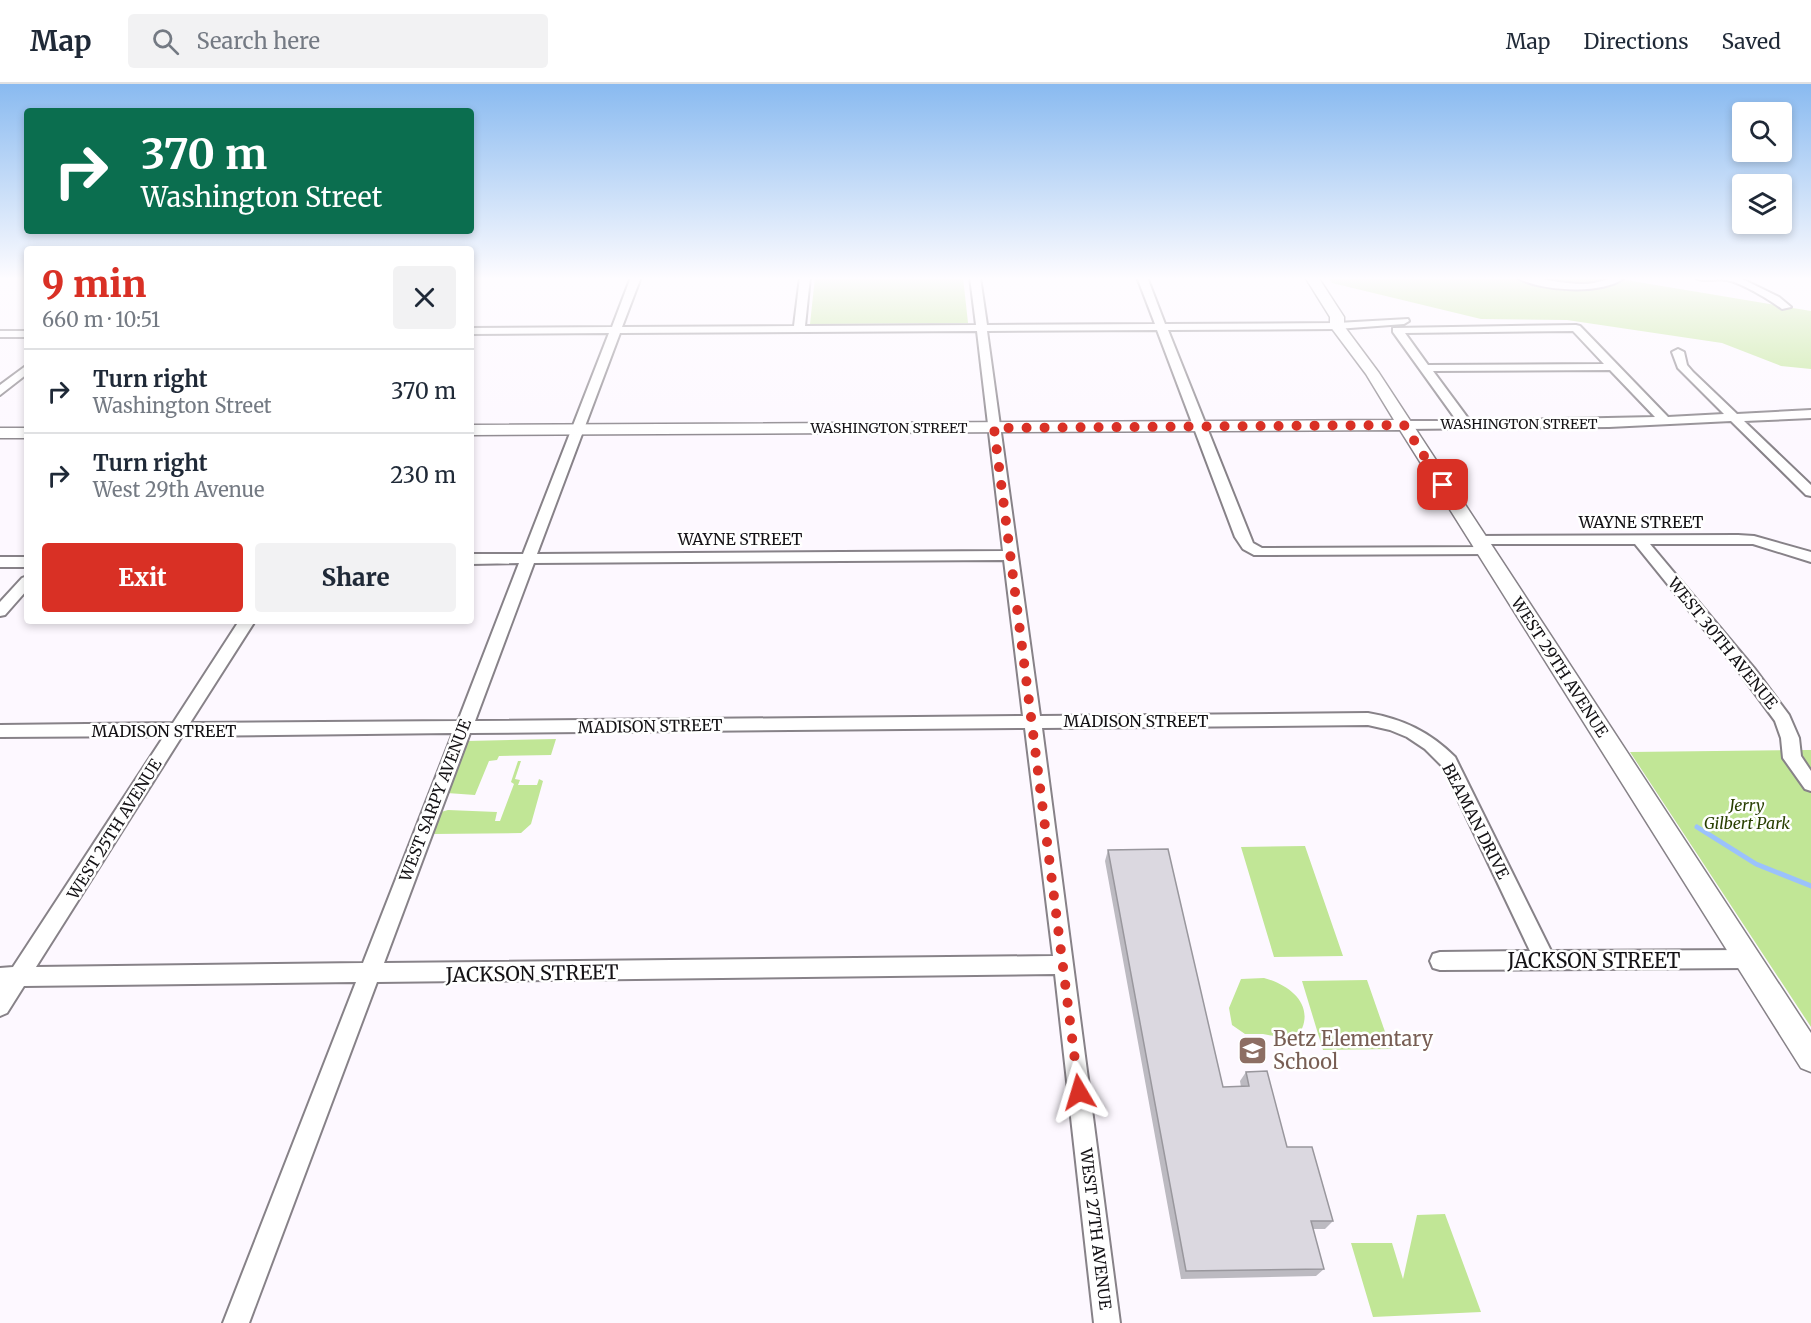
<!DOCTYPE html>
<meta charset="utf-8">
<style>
:root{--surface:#fff;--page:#f2f2f3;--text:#1f2937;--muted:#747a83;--line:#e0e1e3;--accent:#d93025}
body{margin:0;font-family:Merriweather,serif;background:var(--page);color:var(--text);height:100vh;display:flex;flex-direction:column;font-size:22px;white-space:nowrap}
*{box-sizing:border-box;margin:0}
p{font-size:20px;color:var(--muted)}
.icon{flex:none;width:33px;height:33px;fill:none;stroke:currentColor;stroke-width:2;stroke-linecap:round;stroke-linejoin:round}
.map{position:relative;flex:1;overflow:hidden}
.panel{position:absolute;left:24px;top:162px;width:450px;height:378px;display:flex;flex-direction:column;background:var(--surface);border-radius:6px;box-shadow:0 3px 9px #0003}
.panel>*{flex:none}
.hud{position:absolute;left:24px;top:24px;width:450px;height:126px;border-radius:6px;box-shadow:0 3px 9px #0003;background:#0b6e4f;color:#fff;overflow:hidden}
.tools{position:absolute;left:1732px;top:18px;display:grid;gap:12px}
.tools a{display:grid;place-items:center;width:60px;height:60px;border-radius:6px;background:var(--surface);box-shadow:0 3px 9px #0003;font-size:30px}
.pin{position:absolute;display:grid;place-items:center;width:51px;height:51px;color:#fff;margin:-26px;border-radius:12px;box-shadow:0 3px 9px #0006}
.me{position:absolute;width:66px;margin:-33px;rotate:353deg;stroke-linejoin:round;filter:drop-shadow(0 0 4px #0008)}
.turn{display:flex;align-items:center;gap:21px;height:126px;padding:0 18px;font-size:27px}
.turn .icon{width:78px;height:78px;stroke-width:2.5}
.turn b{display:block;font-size:42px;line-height:51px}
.round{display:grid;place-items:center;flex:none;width:63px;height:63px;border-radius:6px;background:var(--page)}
.summary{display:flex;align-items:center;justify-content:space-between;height:102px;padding:0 18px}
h1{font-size:36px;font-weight:800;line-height:45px;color:var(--accent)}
.action{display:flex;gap:12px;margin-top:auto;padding:12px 18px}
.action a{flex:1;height:69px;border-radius:6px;background:var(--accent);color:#fff;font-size:24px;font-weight:800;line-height:69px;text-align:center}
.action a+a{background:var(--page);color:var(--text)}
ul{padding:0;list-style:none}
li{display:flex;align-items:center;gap:18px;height:84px;padding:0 18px;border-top:2px solid var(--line)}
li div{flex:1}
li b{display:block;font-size:22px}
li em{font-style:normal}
header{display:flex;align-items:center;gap:36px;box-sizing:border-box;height:84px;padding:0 30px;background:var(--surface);border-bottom:2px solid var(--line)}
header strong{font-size:28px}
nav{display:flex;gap:33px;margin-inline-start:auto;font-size:21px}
.search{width:420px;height:54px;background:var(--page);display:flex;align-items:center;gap:15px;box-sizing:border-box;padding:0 21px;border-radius:6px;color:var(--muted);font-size:22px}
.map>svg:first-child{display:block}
</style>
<header>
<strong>Map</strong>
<div class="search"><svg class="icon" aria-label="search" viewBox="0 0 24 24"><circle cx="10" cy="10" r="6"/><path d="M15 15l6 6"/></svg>Search here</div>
<nav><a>Map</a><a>Directions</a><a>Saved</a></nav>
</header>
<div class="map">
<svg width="1811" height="1239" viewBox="0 0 1811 1239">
<rect width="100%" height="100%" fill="#fdf8ff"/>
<path fill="#c1e696" d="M 815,193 L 963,193 L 968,239 L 810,240 Z
M 1327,193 L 1608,193 L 1811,227 L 1811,285 L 1781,282 L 1722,259 L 1567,236 L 1481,235 L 1332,199 Z
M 556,655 L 551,671 L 499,672 L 497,676 L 489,677 L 475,711 L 447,709 L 467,657 Z
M 1811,666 L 1811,943 L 1630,668 Z
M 518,677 L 521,677 L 515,695 L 520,696 L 518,701 L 537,701 L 539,695 L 543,697 L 531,740 L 521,749 L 433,750 L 441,728 L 448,726 L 497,728 L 495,737 L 500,737 L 514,700 L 511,698 Z
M 1305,762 L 1343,872 L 1274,873 L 1241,763 Z
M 1264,894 C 1294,902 1319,926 1295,956 L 1263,950 L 1245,950 L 1232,941 L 1229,924 L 1241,895 Z
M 1367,896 L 1391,965 L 1323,966 L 1302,897 Z
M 1445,1130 L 1481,1228 L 1373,1233 L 1351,1159 L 1392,1159 L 1403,1195 L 1417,1131 Z"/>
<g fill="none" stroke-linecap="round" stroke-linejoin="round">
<path stroke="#9bc2fc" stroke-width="5" d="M 1697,743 L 1756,780 L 1811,802"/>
<defs>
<path id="minor" d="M 631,193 L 641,193 L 622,243 L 794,242 L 800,193 L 810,193 L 805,242 L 976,241 L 970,193 L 980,193 L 987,241 L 1155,240 L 1137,193 L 1147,193 L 1165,240 L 1337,239 L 1408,235 L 1409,237 L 1404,240 L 1337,245 L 1168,246 L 1253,459 L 1262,464 L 1485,463 L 1490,464 L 1492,467 L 1490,470 L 1254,471 L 1243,465 L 1235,453 L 1157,246 L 987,247 L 1040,632 L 1368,629 C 1403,635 1430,648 1455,673 L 1551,867 L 1747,866 L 1754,868 L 1757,875 L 1754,882 L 1747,884 L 1440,886 L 1433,884 L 1430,877 L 1433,870 L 1440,868 L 1530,867 L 1442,682 L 1425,665 L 1407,653 L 1390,646 L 1368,641 L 1042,644 L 1120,1239 L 1094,1239 L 1055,890 L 377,898 L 249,1239 L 223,1239 L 356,898 L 24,902 L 7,929 L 0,932 L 0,884 L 13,883 L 164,652 L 0,653 L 0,641 L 173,639 L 239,537 L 255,537 L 190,639 L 458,637 L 519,479 L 471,480 L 471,470 L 523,470 L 609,249 L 471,250 L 471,244 L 612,243 ZM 977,247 L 1003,467 L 537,470 L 620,249 ZM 1004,476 L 1023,632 L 475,637 L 534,479 ZM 1025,644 L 1053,872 L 384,879 L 470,649 ZM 453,649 L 363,879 L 36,883 L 182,652 Z
M 1516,193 C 1539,193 1560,200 1583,200 C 1598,200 1610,193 1625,193 C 1604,212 1538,207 1516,193 Z
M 1694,193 L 1738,193 L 1779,213 L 1791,223 L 1782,225 C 1770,216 1742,199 1727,196 C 1716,194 1703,199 1694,193 Z
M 1576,241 L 1580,242 L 1668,333 L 1724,330 L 1678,284 L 1672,268 L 1678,265 L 1684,268 L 1687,281 L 1693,288 L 1737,330 L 1811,326 L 1811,334 L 1744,337 L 1811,401 L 1811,412 L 1806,411 L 1731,337 L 1609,343 L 1404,345 L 1398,341 L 1404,337 L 1457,337 L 1393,248 L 1393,244 ZM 1573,247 L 1604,280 L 1428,281 L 1405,249 ZM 1610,286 L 1655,333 L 1470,337 L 1433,287 Z
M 0,247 L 27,247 L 27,253 L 0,253 Z
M 27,281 L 27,290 L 0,311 L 0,301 Z
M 1738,451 L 1754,452 L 1811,468 L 1811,478 L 1753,460 L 1650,460 L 1754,584 L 1789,631 L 1799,654 L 1801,672 L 1811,687 L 1811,707 L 1805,705 L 1783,674 L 1781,654 L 1775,637 L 1742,592 L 1635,460 L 1478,460 L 1471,456 L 1478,452 Z
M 0,473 L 27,473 L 27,483 L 0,483 Z
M 27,492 L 27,506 L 5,531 L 0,532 L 0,518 L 22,494 Z"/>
<path id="tertiary" d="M 1305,193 L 1318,193 L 1344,233 L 1344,242 L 1379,289 L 1811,949 L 1811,988 L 1801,984 L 1400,346 L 471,351 L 471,341 L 1394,336 L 1366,290 L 1330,242 L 1330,233 Z
M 0,344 L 27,344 L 27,354 L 0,354 Z"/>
</defs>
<use href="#minor" stroke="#878288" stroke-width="4"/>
<use href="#tertiary" stroke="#878288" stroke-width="3"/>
<use href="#minor" fill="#fff" fill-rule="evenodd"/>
<use href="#tertiary" fill="#fff" fill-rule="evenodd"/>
</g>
<path fill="#bcbac1" d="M 1108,766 L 1223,1003 L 1241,1003 L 1240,997 L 1246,988 L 1287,1063 L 1333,1137 L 1325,1145 L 1313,1145 L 1324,1185 L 1316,1192 L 1181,1195 L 1105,777 Z"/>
<path fill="#dbd8e0" stroke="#99979d" stroke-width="1.5" d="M 1168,765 L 1223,1003 L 1249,1002 L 1246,988 L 1267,987 L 1287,1063 L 1312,1063 L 1333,1137 L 1311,1137 L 1324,1185 L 1186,1187 L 1108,766 Z"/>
<linearGradient id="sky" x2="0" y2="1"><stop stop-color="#89baf0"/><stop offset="0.53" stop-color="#fefcff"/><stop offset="1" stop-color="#fefcff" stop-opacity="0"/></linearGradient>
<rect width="1811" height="367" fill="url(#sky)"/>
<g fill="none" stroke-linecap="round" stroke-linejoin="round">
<path stroke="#d93025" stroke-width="10" stroke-dasharray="0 18" d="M 1079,1008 L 994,344 L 1404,341 L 1443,401"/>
</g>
<defs>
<symbol id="school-square" viewBox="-11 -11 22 22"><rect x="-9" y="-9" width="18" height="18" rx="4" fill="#8d6e63" stroke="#fff"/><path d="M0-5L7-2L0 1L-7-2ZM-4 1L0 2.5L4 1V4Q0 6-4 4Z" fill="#fff"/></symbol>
</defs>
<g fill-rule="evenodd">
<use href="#school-square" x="1236" y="950" width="33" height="33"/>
</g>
<g text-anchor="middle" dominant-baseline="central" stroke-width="5" stroke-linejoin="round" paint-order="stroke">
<g font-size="14" fill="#141215" stroke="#fff">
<text x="1519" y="340">WASHINGTON STREET</text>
<text x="889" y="344">WASHINGTON STREET</text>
</g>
<g font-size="16" fill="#141215" stroke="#fff">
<text x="1641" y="438">WAYNE STREET</text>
<text x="740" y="455">WAYNE STREET</text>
<text transform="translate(1723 559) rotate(51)">WEST 30TH AVENUE</text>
<text transform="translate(1560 583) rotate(57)">WEST 29TH AVENUE</text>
<text x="1136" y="637">MADISON STREET</text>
<text transform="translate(650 642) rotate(-1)">MADISON STREET</text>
<text x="164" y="647">MADISON STREET</text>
<text transform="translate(435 716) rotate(-69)">WEST SARPY AVENUE</text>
<text transform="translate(1476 737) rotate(63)">BEAMAN DRIVE</text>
<text transform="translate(114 745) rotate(-58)">WEST 25TH AVENUE</text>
<text transform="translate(1096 1145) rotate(83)">WEST 27TH AVENUE</text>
</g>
<g font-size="16" font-style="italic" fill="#293f01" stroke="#fff">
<text x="1747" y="721">Jerry<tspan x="1747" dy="18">Gilbert Park</tspan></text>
</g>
<g font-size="20" fill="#141215" stroke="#fff">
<text x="1594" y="876">JACKSON STREET</text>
<text transform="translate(532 889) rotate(-1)">JACKSON STREET</text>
</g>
<g font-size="20" fill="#785e54" stroke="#fff" text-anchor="start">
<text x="1273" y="954">Betz Elementary<tspan x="1273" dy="23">School</tspan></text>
</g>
</g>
</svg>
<div class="tools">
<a><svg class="icon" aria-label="search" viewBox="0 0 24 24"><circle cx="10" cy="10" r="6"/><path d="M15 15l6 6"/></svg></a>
<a><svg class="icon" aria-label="layers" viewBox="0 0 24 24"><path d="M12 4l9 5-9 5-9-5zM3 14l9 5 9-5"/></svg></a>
</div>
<div class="pin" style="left:1443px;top:401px;background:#d93025"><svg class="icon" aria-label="arrive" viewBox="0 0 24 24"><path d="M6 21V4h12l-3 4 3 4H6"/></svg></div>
<svg class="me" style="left:1079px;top:1008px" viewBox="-20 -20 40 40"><path d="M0-17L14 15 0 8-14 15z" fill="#d93025" stroke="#fff" stroke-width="4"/></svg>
<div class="hud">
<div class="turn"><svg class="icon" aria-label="right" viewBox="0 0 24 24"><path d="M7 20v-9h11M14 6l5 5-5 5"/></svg><div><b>370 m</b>Washington Street</div></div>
</div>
<section class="panel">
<div class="summary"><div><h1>9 min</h1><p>660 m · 10:51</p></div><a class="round"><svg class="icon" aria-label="close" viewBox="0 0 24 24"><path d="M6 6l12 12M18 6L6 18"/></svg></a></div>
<ul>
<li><svg class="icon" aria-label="right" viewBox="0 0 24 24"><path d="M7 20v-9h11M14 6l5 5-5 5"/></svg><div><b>Turn right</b><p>Washington Street</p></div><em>370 m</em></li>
<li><svg class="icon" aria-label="right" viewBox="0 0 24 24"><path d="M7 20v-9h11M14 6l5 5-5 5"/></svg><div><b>Turn right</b><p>West 29th Avenue</p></div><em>230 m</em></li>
</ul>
<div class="action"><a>Exit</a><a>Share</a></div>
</section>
</div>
